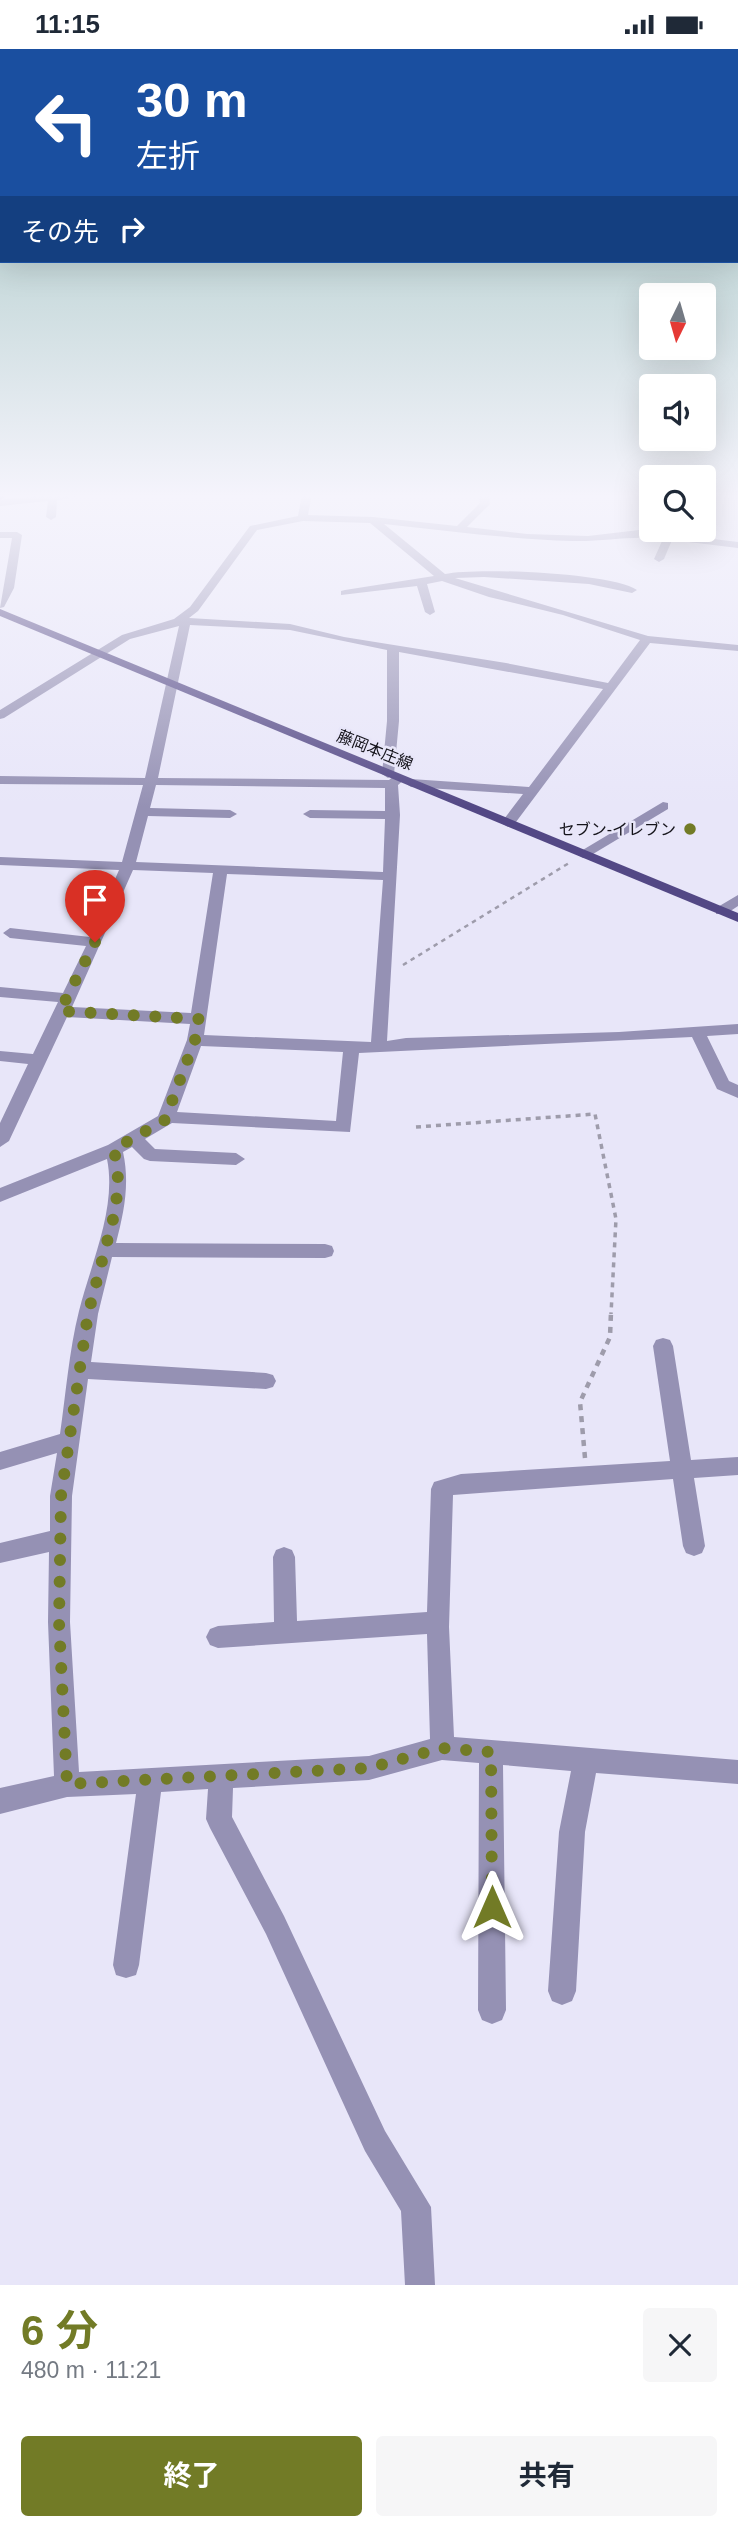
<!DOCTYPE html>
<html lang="ja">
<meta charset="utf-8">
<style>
:root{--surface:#fff;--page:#f6f6f7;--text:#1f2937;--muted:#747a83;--accent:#727b26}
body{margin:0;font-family:Arial,"Noto Sans JP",sans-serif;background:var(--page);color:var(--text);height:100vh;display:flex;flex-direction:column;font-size:26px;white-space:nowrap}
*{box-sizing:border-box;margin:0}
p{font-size:23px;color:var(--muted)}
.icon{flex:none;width:38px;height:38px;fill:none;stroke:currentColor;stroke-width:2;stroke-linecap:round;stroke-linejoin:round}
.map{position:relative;height:2236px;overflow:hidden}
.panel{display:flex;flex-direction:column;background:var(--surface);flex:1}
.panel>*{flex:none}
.hud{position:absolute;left:0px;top:0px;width:738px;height:214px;box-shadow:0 7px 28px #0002;background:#1a4fa0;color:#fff;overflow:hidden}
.needle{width:46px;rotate:185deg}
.tools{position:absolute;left:639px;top:234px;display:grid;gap:14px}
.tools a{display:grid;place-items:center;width:77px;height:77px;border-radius:7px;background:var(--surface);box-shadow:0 7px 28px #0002;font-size:35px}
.pin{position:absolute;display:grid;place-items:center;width:60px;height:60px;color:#fff;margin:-72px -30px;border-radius:50% 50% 50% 0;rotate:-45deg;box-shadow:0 0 7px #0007}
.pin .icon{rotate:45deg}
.me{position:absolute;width:77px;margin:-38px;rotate:0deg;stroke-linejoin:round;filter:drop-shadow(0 0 5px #0008)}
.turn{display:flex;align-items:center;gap:24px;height:147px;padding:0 21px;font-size:32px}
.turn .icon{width:91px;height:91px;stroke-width:2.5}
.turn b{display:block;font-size:49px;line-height:60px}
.then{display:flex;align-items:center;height:66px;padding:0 21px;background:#0003;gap:14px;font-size:26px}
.round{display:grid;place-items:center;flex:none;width:74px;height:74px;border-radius:7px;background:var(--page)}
.head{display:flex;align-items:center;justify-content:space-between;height:119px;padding:0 21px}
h1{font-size:42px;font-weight:700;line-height:52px;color:var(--accent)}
.primary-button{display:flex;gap:14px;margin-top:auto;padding:14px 21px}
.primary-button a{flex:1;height:80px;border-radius:7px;background:var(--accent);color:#fff;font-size:28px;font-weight:700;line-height:80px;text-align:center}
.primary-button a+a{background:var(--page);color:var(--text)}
.status{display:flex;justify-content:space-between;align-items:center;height:49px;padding:0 35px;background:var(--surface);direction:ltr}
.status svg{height:19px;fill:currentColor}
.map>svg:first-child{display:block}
</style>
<div class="status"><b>11:15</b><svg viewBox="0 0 49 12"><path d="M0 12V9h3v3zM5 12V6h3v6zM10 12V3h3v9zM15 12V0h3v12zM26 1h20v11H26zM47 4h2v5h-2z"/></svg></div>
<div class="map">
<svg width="738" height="2236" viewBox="0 0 738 2236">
<rect width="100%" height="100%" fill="#e8e6f9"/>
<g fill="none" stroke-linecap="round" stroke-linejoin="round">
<path stroke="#9e9cab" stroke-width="2.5" stroke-dasharray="4.5 4.5" stroke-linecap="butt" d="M 403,916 L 569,814"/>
<path stroke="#9e9cab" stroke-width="3.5" stroke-dasharray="5 5" stroke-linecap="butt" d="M 416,1078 L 595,1065 L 616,1170 L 611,1265"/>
<path stroke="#9e9cab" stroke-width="4.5" stroke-dasharray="6 6" stroke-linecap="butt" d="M 585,1409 L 580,1353 L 610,1288 L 611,1263"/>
<path fill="#9591b4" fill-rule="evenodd" d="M 53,445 L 93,445 L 57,451 L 56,468 L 51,471 L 46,468 L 48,452 L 0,457 L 0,451 Z
M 302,445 L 312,445 L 308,466 L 373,468 L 457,477 L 480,454 L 479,445 L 489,445 L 490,455 L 467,478 L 527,485 L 588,487 L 639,481 L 738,493 L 738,499 L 672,491 L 664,510 L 659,513 L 654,510 L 663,490 C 632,486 603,493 572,492 C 509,490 447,482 384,475 L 445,525 C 476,518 613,524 637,541 L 632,544 L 589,535 L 484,528 L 455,529 L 648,587 L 738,596 L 738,602 L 650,594 L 513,777 L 508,778 L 501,774 L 523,745 L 411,738 L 405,734 L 411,730 L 529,738 L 603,640 L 399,603 L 399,672 L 394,725 L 388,729 L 382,725 L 387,672 L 387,601 L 290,581 L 190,576 L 158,729 L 389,731 L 394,727 L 404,727 L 405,730 L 398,736 L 400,766 L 387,992 L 406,989 L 619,983 L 738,975 L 738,985 L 707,987 L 729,1032 L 738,1036 L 738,1049 L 717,1040 L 692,988 L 359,1004 L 350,1083 L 172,1074 L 145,1090 L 155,1100 L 236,1104 L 245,1110 L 236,1116 L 150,1112 L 144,1110 L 132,1098 L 123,1103 C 130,1135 124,1163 116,1194 L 325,1195 L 332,1197 L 334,1202 L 332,1207 L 325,1209 L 112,1208 L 98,1265 L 91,1313 L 266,1324 L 273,1326 L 276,1332 L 273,1338 L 266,1340 L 88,1330 L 72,1447 L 70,1573 L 79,1723 L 369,1707 L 430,1690 L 427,1585 L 218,1599 L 210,1596 L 206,1588 L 210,1580 L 218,1577 L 274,1573 L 273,1508 L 276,1501 L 284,1498 L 292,1501 L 295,1508 L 297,1572 L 427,1563 L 431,1440 L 434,1433 L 461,1425 L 670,1412 L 653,1297 L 656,1291 L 663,1289 L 670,1291 L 673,1297 L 691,1411 L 738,1408 L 738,1426 L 694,1429 L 705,1497 L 702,1504 L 694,1507 L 686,1504 L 683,1497 L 673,1430 L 453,1446 L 449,1578 L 454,1688 L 738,1711 L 738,1735 L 596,1724 L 585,1783 L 576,1942 L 572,1952 L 562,1956 L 552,1952 L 548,1942 L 559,1783 L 571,1722 L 503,1716 L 506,1961 L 502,1971 L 492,1975 L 482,1971 L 478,1961 L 479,1714 L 442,1711 L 369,1731 L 233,1739 L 232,1768 L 284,1867 L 385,2082 L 431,2158 L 435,2236 L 405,2236 L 401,2162 L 365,2102 L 266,1885 L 210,1779 L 206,1770 L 208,1740 L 161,1743 L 139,1916 L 136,1926 L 126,1929 L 116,1926 L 113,1916 L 136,1745 L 67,1748 L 0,1765 L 0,1739 L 54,1727 L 48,1573 L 49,1503 L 0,1514 L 0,1494 L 50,1482 L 50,1447 L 57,1404 L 0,1421 L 0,1403 L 60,1385 C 66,1344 69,1302 79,1262 C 91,1214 117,1159 107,1110 L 0,1153 L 0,1139 L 108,1096 L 158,1067 L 187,991 L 190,975 L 67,968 L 9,1092 L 0,1098 L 0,1074 L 28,1015 L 0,1012 L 0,1002 L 33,1005 L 58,953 L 0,948 L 0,938 L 63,944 L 86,897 L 10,889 L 3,884 L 10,879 L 90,888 L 119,821 L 0,816 L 0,808 L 122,813 L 143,736 L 0,735 L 0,727 L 145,729 L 179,577 L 130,590 L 4,669 L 0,670 L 0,661 L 122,586 L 174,570 L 190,558 L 250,477 L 298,467 ZM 303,472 L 370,474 L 434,527 L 345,541 L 341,542 L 341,546 L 417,537 L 425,563 L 430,566 L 435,563 L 427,535 L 442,532 L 489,548 L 563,566 L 640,591 L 608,634 L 506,614 L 344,588 L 290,575 L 189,569 L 198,562 L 257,481 ZM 156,736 L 385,739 L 385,762 L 310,761 L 303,765 L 310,769 L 385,770 L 383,823 L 136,813 L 148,767 L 230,769 L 237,765 L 230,761 L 150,759 ZM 133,821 L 213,824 L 191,964 L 72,958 ZM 227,825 L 383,831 L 371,993 L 204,986 ZM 201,997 L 343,1003 L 336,1072 L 177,1063 Z
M 0,483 L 17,483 L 22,486 L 14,539 L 4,558 L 0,559 L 12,489 L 0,489 Z
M 663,753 L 668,754 L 668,760 L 588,808 L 583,809 L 576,805 Z
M 738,846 L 738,857 L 726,865 L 716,865 L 716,859 Z"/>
<path fill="#534885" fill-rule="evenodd" d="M 0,560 L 738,864 L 738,873 L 0,567 Z"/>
<path fill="#3d2c72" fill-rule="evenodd" d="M 0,445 L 10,445 L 0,451 Z"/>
</g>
<linearGradient id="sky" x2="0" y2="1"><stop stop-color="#9bc0bc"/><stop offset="0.59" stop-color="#f5f4fc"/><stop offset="1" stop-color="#f5f4fc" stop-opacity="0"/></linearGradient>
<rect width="738" height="758" fill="url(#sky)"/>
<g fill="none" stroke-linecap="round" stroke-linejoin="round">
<path stroke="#727b26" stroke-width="12" stroke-dasharray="0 21.6" d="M 95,893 L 60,962 L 199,970 L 195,991 L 165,1071 L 114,1100 L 118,1124 L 116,1159 L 88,1265 L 61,1447 L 59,1573 L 67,1735 L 369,1719 L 442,1699 L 491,1703 L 492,1858"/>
</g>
<circle fill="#727b26" stroke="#e8e6f9" stroke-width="2.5" cx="690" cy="780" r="7"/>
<g text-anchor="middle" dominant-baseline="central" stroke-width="5" stroke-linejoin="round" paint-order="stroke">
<g font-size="16" fill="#14131a" stroke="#e8e6f9">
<text transform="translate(375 701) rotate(22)">藤岡本庄線</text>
</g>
<g font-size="16" fill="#14131a" stroke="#e8e6f9" text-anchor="end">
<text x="676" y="780">セブン-イレブン</text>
</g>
</g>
</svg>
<div class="tools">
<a><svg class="needle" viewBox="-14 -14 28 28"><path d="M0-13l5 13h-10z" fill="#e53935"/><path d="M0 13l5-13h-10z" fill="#747a83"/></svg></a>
<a><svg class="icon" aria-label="sound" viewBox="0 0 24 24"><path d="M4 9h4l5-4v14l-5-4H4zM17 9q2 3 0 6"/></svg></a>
<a><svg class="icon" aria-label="search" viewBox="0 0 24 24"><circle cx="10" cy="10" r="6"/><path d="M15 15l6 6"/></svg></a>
</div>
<div class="pin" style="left:95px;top:893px;background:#d93025"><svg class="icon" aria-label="arrive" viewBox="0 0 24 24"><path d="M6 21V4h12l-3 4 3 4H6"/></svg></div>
<svg class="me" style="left:492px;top:1858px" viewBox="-20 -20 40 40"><path d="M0-17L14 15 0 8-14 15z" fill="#727b26" stroke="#fff" stroke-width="4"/></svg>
<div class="hud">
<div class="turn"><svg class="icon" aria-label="left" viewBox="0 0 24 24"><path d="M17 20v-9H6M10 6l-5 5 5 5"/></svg><div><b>30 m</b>左折</div></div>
<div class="then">その先<svg class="icon" aria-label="right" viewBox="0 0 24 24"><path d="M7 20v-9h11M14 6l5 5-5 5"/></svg></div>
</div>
</div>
<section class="panel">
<div class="head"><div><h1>6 分</h1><p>480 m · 11:21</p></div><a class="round"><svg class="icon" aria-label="close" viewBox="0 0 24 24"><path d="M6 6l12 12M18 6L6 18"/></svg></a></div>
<div class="primary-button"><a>終了</a><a>共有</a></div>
</section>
